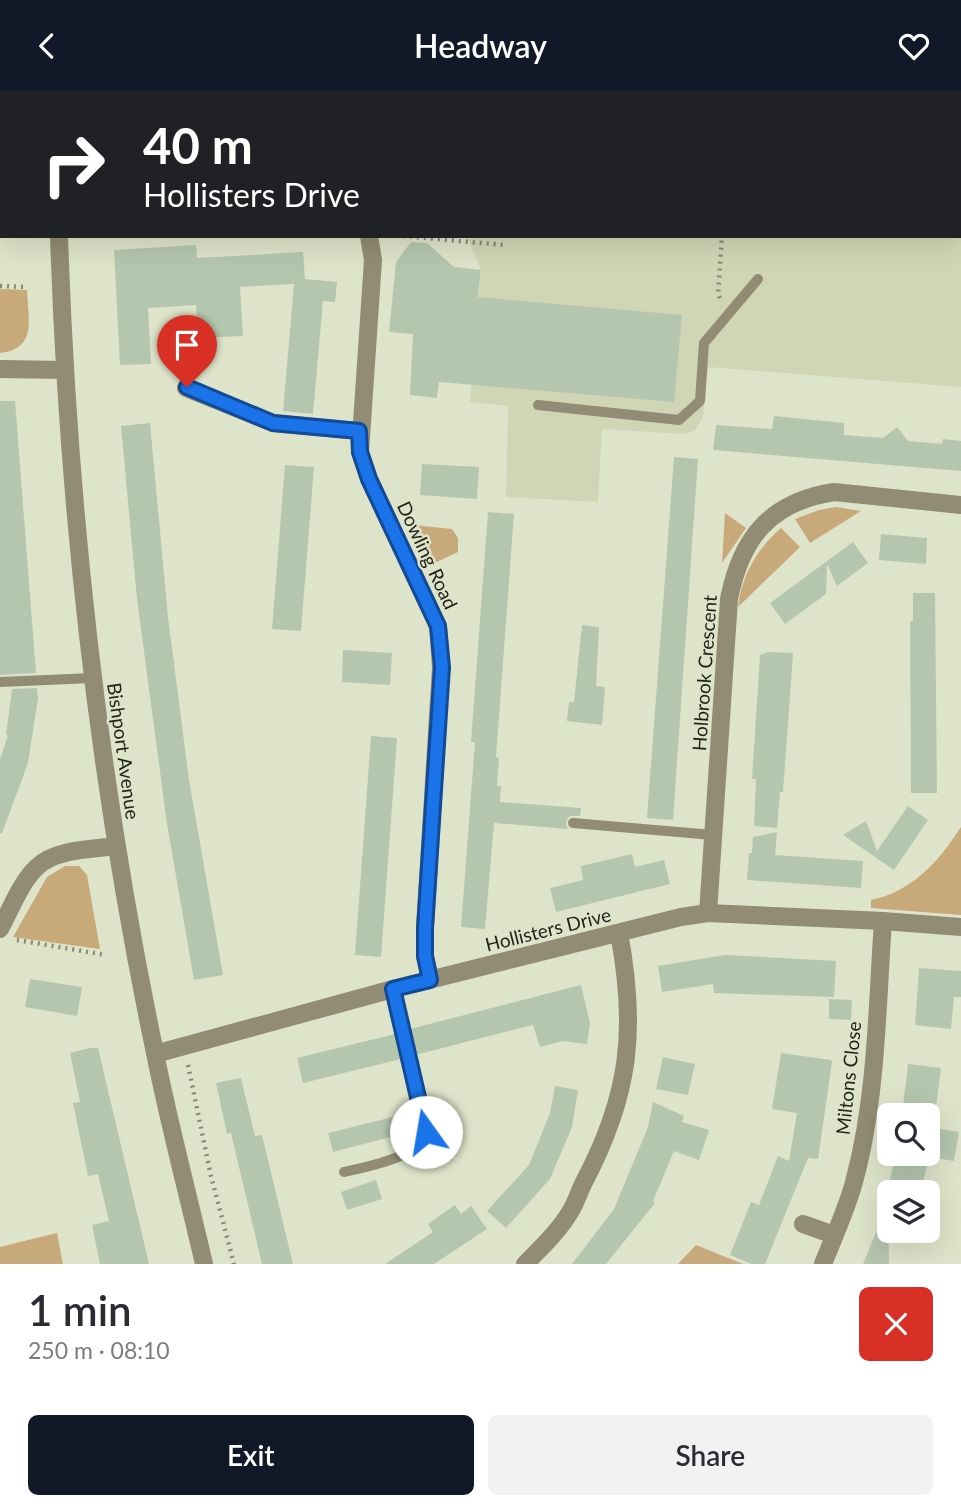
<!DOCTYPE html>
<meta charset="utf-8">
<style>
:root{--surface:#fff;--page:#f2f2f3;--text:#2b2b33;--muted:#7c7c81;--accent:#111827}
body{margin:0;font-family:Lato,sans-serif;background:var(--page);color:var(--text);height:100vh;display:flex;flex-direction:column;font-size:26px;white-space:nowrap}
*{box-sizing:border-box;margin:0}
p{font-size:23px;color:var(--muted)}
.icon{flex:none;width:38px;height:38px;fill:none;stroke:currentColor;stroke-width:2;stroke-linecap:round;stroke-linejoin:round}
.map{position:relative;height:1173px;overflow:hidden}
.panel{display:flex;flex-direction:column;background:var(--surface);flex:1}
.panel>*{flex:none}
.top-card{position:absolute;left:0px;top:0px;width:962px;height:147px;box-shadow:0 7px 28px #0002;background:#202124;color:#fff;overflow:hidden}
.controls{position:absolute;left:877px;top:1012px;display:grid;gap:14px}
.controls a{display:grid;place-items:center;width:63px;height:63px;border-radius:10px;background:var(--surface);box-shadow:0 7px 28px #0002;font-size:35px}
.pin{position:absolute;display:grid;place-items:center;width:60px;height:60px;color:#fff;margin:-72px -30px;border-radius:50% 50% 50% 0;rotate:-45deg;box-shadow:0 0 7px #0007}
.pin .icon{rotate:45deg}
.me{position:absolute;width:77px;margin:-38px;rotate:347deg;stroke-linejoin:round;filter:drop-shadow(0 0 5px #0008)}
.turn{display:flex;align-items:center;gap:24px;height:147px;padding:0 28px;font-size:32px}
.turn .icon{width:91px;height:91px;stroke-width:2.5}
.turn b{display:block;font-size:49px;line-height:60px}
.round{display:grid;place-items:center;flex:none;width:74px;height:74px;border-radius:10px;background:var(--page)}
.summary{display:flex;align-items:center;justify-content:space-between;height:119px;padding:0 28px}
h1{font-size:42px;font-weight:600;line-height:52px}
.action{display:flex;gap:14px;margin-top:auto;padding:14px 28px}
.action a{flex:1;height:80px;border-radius:10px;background:var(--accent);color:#fff;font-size:28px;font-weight:600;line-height:80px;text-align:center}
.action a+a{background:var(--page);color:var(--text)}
header{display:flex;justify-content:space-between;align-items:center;height:91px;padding:0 28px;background:var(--accent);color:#fff;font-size:32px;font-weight:600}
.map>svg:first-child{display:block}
</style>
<header><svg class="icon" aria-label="back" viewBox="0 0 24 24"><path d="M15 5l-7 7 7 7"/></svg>Headway<svg class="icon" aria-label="heart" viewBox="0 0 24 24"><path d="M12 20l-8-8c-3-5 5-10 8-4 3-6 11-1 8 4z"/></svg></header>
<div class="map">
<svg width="961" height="1173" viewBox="0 0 961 1173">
<rect width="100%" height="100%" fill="#dee4c9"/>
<path fill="#d0d6b5" d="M 449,0 L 961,0 L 961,296 L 708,276 L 703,326 L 695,339 L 684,343 L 602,338 L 598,411 L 506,406 L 508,315 L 470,311 L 481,179 L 467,145 L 961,145 L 961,2 Z"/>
<path fill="#c8a979" d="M 0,198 L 27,199 C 28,227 38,258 0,262 Z
M 836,416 L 861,420 L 810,452 L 795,428 L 819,419 Z
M 725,422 L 746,437 L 722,472 Z
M 413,434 L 452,438 L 458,447 L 458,461 L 426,476 L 408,440 L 409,436 Z
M 781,437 L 800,456 L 738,516 C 742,483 757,458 781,437 Z
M 961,736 L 961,824 L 871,817 L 871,809 C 912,801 939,770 961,736 Z
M 65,775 L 79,775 L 87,784 L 100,858 L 13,846 L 47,786 Z
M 57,1142 L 63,1173 L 0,1173 L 0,1156 Z
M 696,1154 L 743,1173 L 678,1173 Z"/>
<path fill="#b5c6af" d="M 411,151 L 427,152 L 454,176 L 481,179 L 478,206 L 682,224 L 674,311 L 439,291 L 437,307 L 410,304 L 413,243 L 389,241 L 396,171 Z
M 196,154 L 197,167 L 303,161 L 305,188 L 337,191 L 335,211 L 323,210 L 313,323 L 283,320 L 294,193 L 240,196 L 243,245 L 198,247 L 196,214 L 148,217 L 151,273 L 120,274 L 114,159 Z
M 0,310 L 15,310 L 36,582 L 0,584 Z
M 774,325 L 844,332 L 844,344 L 883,347 L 897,336 L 908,350 L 942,353 L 943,348 L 961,350 L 961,380 L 713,359 L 716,334 L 772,338 Z
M 150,332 L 168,526 L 189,689 L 223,884 L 194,889 L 167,733 L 137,508 L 121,335 Z
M 674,366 L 698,368 L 673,729 L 647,727 Z
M 422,373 L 479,376 L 477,408 L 420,404 Z
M 285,374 L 314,376 L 301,540 L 272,538 Z
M 488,421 L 514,423 L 496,666 L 499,667 L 497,695 L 501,695 L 500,711 L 581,717 L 580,725 L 570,725 L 567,728 L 566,735 L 569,738 L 494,732 L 485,838 L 461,836 L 475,651 L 471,651 Z
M 881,443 L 927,447 L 926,473 L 879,469 Z
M 853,451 L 868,472 L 837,495 L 827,473 L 826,503 L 785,533 L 770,512 Z
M 913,502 L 935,502 L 937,702 L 911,702 L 910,530 L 913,530 Z
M 582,534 L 599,536 L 596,595 L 605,596 L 602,634 L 567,630 L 569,611 L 574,611 Z
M 343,559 L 392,562 L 390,594 L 342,591 Z
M 768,561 L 793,562 L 783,701 L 780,701 L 777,737 L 754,735 L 756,688 L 752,688 L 760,564 Z
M 37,597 L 38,607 L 28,672 L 2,742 L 0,742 L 0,669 L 8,644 L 6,644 L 12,598 Z
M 371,645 L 397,647 L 381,866 L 355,864 Z
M 908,715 L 928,729 L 894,779 L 843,744 L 866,730 L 877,760 Z
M 777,741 L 775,764 L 863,770 L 861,797 L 747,789 L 749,762 L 752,762 L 753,746 Z
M 632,763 L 635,776 L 664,769 L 670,793 L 556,821 L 550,797 L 583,789 L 581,775 Z
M 725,864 L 836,870 L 834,906 L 714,902 L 713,893 L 662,901 L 658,875 Z
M 919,877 L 961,880 L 961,906 L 954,906 L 951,938 L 915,934 Z
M 30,888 L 82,896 L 77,925 L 25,916 Z
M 581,894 L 590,932 L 587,953 L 562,950 L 540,956 L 533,934 L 415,964 L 410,938 Z
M 829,908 L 852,909 L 851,929 L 829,928 Z
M 395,943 L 401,968 L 303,992 L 297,967 Z
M 90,957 L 98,957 L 149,1173 L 100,1173 L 92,1134 L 109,1130 L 98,1083 L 88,1085 L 73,1012 L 80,1011 L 70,962 Z
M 781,962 L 831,969 L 832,971 L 818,1068 L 808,1067 L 765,1173 L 752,1173 L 730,1164 L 751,1111 L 759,1114 L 778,1065 L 789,1070 L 797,1022 L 772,1018 Z
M 663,966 L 695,973 L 688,1004 L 656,998 Z
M 908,973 L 941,977 L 935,1024 L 902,1024 Z
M 241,987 L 255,1045 L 262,1044 L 293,1173 L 262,1173 L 231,1042 L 227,1043 L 216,992 Z
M 555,995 L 578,999 L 572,1036 L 550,1088 L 506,1137 L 487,1120 L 529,1074 L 550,1022 Z
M 653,1011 L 684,1025 L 682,1031 L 709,1039 L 699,1069 L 674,1060 L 653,1110 L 655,1112 L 606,1173 L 572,1173 L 614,1118 L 648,1036 Z
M 401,1024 L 406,1042 L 333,1061 L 328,1042 Z
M 928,1036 L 959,1041 L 954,1070 L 929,1066 L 921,1101 L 887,1101 L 896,1062 L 928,1062 Z
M 376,1089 L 382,1108 L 347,1119 L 341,1101 Z
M 888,1112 L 889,1173 L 863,1173 Z
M 455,1114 L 461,1123 L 471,1115 L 487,1138 L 434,1173 L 385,1173 L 433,1141 L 428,1133 Z"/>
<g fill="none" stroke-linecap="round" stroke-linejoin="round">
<path stroke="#858976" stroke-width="4.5" stroke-dasharray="2 5" stroke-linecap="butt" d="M 440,0 L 441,2
M 466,0 L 467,2
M 403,145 L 504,154
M 0,195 L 28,196
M 720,207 L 718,203 L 722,145
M 17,849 L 106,864
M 188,974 L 211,1085 L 234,1173"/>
<path stroke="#918c73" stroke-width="10" d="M 538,314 L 679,329 L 700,310 L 704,252 L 758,188
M 0,591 L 93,587
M 573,732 L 713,744
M 344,1081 C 367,1076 415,1066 426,1046 L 393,898"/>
<path stroke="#918c73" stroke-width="18" d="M 60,2 L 60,0
M 59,145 C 68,419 99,694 155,962 C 169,1033 188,1103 204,1173
M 369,145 L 373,169 L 360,361 L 369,388 L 438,535 L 441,576 L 425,837 L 425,865 L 430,889
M 0,278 L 65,279
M 186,297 L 273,332 L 359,340
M 708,822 L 729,508 C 741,447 770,411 834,401 L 961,414
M 0,838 C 11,818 20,792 37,776 C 55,758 93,758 117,755
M 155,963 L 393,898 L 681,826 L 708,822 L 883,830 L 961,836
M 803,1133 L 834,1144
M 525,1173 C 543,1155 561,1138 573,1116 C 577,1108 580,1099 584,1091 C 630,1004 637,938 619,842
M 823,1173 C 834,1145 848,1116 855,1087 C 877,1004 877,915 883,830"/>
</g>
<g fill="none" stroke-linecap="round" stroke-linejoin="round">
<defs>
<path id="route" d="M 187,296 L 273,332 L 359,340 L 360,361 L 369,388 L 438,535 L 442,576 L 425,837 L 425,865 L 430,889 L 393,898 L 426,1041"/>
</defs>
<use href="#route" stroke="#114b97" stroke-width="18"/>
<use href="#route" stroke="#1a73e8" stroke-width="12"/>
</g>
<g text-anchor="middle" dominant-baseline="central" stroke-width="5" stroke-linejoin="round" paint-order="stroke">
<g font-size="19" fill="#1f2117" stroke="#dee4c9">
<text transform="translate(428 464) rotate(65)">Dowling Road</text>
<text transform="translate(704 582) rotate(-86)">Holbrook Crescent</text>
<text transform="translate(124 660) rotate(82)">Bishport Avenue</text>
<text transform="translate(548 838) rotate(-14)">Hollisters Drive</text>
<text transform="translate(848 987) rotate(-84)">Miltons Close</text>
</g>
</g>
</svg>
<div class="controls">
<a><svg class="icon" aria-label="search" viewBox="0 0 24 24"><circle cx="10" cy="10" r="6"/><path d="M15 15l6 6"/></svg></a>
<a><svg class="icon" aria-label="layers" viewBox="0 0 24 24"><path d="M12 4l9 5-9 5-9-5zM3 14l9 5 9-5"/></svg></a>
</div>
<div class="pin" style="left:187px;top:296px;background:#d93025"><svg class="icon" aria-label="arrive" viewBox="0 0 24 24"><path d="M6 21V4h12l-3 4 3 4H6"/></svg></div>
<svg class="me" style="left:426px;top:1041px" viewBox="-20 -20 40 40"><circle r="19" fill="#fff"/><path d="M0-13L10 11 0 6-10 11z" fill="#1a73e8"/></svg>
<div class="top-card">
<div class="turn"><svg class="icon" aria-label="right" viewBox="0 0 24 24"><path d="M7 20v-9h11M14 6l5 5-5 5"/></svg><div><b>40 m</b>Hollisters Drive</div></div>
</div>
</div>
<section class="panel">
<div class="summary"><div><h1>1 min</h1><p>250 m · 08:10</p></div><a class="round" style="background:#d93025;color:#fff"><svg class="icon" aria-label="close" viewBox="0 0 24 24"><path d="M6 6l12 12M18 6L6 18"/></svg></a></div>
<div class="action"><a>Exit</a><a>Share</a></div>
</section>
